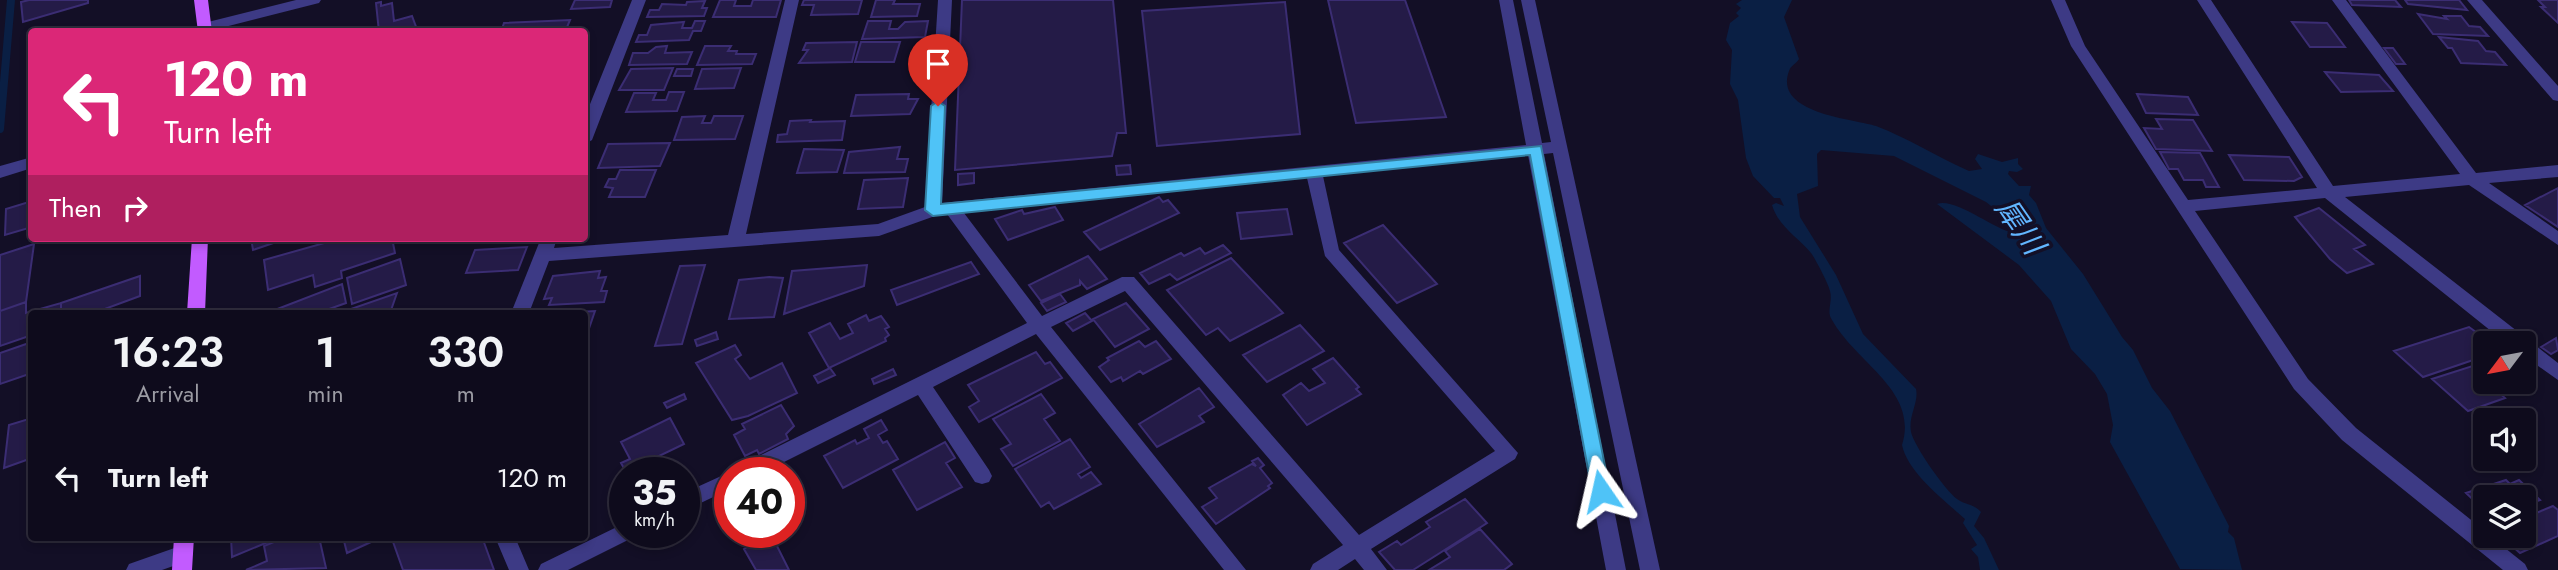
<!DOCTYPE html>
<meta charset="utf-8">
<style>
:root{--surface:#0e0b1c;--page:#1c1929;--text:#f1f3f6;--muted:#9b9ba3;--line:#2e2b3b}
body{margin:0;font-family:Jost,"Noto Sans JP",sans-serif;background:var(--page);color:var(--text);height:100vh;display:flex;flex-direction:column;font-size:26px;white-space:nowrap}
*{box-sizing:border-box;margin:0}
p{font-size:23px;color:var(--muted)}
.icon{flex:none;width:38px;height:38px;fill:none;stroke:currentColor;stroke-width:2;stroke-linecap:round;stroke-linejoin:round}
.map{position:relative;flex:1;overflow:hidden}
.panel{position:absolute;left:28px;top:310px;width:560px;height:231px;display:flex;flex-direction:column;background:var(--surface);border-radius:7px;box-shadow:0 4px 10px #0003,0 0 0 2px var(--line)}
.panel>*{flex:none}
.guide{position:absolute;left:28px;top:28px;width:560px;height:214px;border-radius:7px;box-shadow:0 4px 10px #0003,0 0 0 2px var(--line);background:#db2777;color:#fff;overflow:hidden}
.needle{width:46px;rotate:238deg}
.fabs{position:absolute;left:2473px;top:331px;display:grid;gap:14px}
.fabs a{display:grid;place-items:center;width:63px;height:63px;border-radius:7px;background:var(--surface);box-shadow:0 4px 10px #0003,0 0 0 2px var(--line);font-size:35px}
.speed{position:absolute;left:609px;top:457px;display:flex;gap:14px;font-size:35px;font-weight:700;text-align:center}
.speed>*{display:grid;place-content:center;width:91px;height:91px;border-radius:50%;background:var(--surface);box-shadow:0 4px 10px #0003,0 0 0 2px var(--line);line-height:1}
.speed small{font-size:18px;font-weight:400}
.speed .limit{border:10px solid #d22;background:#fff;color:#111}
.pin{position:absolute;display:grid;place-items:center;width:60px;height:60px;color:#fff;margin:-72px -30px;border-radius:50% 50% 50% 0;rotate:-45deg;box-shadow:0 0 7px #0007}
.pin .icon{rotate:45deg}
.me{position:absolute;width:77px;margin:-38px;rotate:349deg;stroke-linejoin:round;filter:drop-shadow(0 0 5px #0008)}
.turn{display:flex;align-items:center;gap:24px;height:147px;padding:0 21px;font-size:32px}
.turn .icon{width:91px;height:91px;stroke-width:2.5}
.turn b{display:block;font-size:49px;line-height:60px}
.then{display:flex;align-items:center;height:66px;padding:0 21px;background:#0003;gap:14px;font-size:26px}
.eta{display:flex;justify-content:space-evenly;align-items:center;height:119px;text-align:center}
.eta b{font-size:42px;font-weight:600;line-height:49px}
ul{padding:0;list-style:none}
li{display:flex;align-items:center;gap:21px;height:98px;padding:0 21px}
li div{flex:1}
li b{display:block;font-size:26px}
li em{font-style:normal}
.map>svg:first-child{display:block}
</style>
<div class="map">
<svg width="2558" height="570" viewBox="0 0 2558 570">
<rect width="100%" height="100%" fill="#130f26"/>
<path fill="#0a1f44" d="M 1742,0 L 1792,0 L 1784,17 L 1799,59 C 1796,64 1791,65 1789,71 C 1773,114 1855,119 1876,126 C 1908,138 1937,157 1969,171 L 1982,169 L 1975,159 L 1978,154 L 2002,162 L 2018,158 L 2018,164 L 2023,169 L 2017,172 L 2009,171 L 2008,174 L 2019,186 L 2031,186 L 2029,195 L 2036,203 L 2046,228 L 2083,274 L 2122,337 L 2133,350 L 2152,388 L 2170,411 L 2229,526 L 2228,532 L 2234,538 L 2242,570 L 2180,569 L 2110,442 L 2113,425 L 2107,394 L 2095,374 L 2071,349 L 2051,301 L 2019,265 L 1937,204 C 1955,197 1993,229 2014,233 L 2004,216 L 1986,202 L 1894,156 L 1821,150 L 1817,154 L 1818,186 L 1797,194 L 1800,217 L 1836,275 L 1863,334 L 1916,389 C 1919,403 1908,416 1911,432 C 1914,446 1945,490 1957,499 C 1965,505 1974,504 1981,512 L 1974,526 L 1984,538 L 1999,570 L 1980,570 L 1978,557 L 1971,549 L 1977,545 L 1963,523 L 1965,519 C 1944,500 1908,473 1902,445 C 1919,391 1857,364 1832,320 C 1826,311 1833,302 1830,291 C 1829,285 1815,258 1811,253 C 1798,237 1778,226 1772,205 L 1776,203 L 1784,206 L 1780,198 L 1774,198 L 1753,176 L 1746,158 L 1738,100 L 1730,84 L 1732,50 L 1726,40 L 1730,23 L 1739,16 L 1736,13 L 1741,8 L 1736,4 Z"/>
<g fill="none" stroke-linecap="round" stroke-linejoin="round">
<path stroke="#0a1f44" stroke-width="8" d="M 0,129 L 11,0"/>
</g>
<path fill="#241b47" stroke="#3b2d73" stroke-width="2" d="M 29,0 L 88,0 L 88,3 L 23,22 L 21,2 Z
M 575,0 L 612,0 L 610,7 L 571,9 Z
M 720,0 L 736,0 L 734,6 L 751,6 L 753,0 L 781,0 L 776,17 L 713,17 Z
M 804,0 L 862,0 L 858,14 L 811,15 L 814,5 L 802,5 Z
M 876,0 L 895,0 L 893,4 L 920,4 L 917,16 L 871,17 Z
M 962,0 L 1113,0 L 1126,133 L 1117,133 L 1112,156 L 955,170 Z
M 1328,0 L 1405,0 L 1446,117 L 1356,123 Z
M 2349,0 L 2395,0 L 2401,7 L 2352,5 Z
M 2405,0 L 2459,0 L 2467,10 L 2408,4 Z
M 2538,0 L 2558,0 L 2558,23 L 2541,7 L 2545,7 Z
M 705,1 L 702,8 L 707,8 L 704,16 L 647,17 L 650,10 L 659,10 L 662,4 L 686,5 L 687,2 Z
M 381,2 L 381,6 L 392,3 L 394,21 L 412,16 L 418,32 L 379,32 L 376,3 Z
M 1285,2 L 1300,134 L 1157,146 L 1142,11 Z
M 2418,14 L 2447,19 L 2444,16 L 2461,16 L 2469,26 L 2480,27 L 2488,36 L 2433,34 Z
M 570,20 L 565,32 L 501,32 L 504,23 Z
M 695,21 L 705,21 L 701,31 L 693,31 L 689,40 L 636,42 L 639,35 L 647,35 L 651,25 L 684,22 L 682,28 L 692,28 Z
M 868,21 L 891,21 L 889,29 L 898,29 L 905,22 L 928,21 L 925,37 L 862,39 Z
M 2292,22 L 2327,23 L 2345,47 L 2310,47 Z
M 2439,37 L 2478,41 L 2486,51 L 2495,52 L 2506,65 L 2461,63 L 2452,48 L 2448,48 Z
M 857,42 L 852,62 L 799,63 L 808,50 L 803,50 L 806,43 Z
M 861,42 L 900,42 L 894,62 L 855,62 Z
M 667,46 L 665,53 L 692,52 L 687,64 L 629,65 L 633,53 L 648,53 L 656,47 Z
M 705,46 L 731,46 L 728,51 L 737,51 L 736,54 L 756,54 L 752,64 L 697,65 Z
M 2384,48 L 2393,48 L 2405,64 L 2396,64 Z
M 673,68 L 664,90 L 619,90 L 631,69 Z
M 741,68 L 734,88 L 695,89 L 702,69 Z
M 677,69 L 693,69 L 691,76 L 674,76 Z
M 2325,72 L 2379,75 L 2393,91 L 2341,92 Z
M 669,92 L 684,92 L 677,111 L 626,112 L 634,93 L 656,93 L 653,100 L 666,100 Z
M 909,94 L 908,99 L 918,99 L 910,114 L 851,116 L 856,95 Z
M 2137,94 L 2188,97 L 2198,115 L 2146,113 Z
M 705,116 L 702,123 L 711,123 L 714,116 L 743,116 L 735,139 L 674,140 L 682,117 Z
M 2156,119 L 2193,120 L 2212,151 L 2156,149 L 2144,128 L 2162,129 Z
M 811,120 L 810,122 L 845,121 L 842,140 L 777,142 L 778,135 L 787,134 L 790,121 Z
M 670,143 L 660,166 L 598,168 L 608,144 Z
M 900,147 L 897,159 L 908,159 L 905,172 L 844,173 L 849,152 Z
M 804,149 L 844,150 L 837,172 L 797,173 Z
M 2160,152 L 2200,153 L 2219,187 L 2206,187 L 2203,180 L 2184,180 L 2178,169 L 2169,169 Z
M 2229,155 L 2289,157 L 2302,177 L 2294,181 L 2244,180 Z
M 1130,165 L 1131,174 L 1117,175 L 1116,166 Z
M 620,170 L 656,170 L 645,197 L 609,197 L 613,188 L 605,187 L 609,179 L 616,179 Z
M 974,173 L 974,183 L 958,185 L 958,174 Z
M 908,178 L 903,207 L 858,209 L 864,180 Z
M 2558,188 L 2558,227 L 2525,205 Z
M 1159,197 L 1163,202 L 1168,200 L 1179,213 L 1100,250 L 1084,232 Z
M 32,201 L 32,227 L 5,235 L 6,209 Z
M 1055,207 L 1063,220 L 1008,240 L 995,219 L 1022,210 L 1024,214 Z
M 2319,208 L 2365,245 L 2354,249 L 2373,264 L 2347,273 L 2330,259 L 2295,217 Z
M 1287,209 L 1292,234 L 1241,239 L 1237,213 Z
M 1383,225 L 1437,284 L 1397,303 L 1344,243 Z
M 251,238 L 288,238 L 253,250 Z
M 342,238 L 392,238 L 395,253 L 341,271 L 342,278 L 315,287 L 313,275 L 268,290 L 264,260 Z
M 34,244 L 26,302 L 0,311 L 0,255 Z
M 1223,245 L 1231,253 L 1177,280 L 1170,274 L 1149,284 L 1140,273 L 1181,253 L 1184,256 L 1200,248 L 1205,254 Z
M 527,247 L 518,270 L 466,273 L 475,250 Z
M 1088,256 L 1107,279 L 1087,289 L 1080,281 L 1080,285 L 1041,301 L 1029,285 Z
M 1231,258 L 1283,313 L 1230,341 L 1218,328 L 1206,335 L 1167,290 Z
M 400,259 L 406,285 L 352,304 L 347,278 Z
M 971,262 L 979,274 L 897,305 L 891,290 Z
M 705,265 L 682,344 L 655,346 L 680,266 Z
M 867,265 L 864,286 L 784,314 L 792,271 Z
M 600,271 L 598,278 L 606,277 L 601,291 L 607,291 L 604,302 L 549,305 L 552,298 L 544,299 L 553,276 Z
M 140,276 L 140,296 L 94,313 L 61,313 L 61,303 Z
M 769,277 L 783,278 L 774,317 L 729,319 L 739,280 Z
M 342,284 L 346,303 L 318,313 L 267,313 Z
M 397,293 L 390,313 L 347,313 L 348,310 Z
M 1060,294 L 1066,302 L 1047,311 L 1041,303 Z
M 26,302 L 26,313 L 61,303 L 61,313 L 32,313 L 32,335 L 0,346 L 0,311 Z
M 1126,303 L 1149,329 L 1115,347 L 1093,319 Z
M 595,311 L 584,343 L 584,313 L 560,313 Z
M 1085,313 L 1092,321 L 1073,331 L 1066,323 Z
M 866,315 L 869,321 L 881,316 L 889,327 L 885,329 L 889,335 L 885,338 L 886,341 L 829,368 L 809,333 L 830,323 L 840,339 L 853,333 L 848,324 Z
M 1300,325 L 1324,351 L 1267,382 L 1243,355 Z
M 2469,327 L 2491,343 L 2485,343 L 2485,356 L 2423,377 L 2394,351 Z
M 716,332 L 718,339 L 697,346 L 695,340 Z
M 2556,338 L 2558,350 L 2551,354 L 2541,347 Z
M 1139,341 L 1145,347 L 1156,341 L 1171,359 L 1143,374 L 1140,371 L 1123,381 L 1121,377 L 1111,382 L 1099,367 L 1109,360 L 1107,358 Z
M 32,342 L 32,373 L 0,384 L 0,353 Z
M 735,345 L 741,355 L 735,359 L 750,379 L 782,363 L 797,393 L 748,416 L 732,420 L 696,363 Z
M 1036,352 L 1045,364 L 1050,362 L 1062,378 L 979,422 L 969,407 L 979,401 L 968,385 Z
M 1333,358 L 1359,387 L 1356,389 L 1361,394 L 1307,425 L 1283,395 L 1301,383 L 1309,391 L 1325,383 L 1313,369 Z
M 2485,362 L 2485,382 L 2512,384 L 2495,389 L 2505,398 L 2468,411 L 2432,379 Z
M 830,368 L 835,375 L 818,383 L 814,376 Z
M 893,369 L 896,375 L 874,384 L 872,379 Z
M 1199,388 L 1214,407 L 1199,416 L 1204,422 L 1157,447 L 1139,424 Z
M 684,394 L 686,399 L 667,408 L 664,403 Z
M 1041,394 L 1055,413 L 1044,419 L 1060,441 L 1013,466 L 1001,449 L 1011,444 L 993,419 Z
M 781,405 L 794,426 L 786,434 L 788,439 L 759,454 L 757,450 L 745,456 L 734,435 L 745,429 L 742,424 Z
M 32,418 L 32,458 L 4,468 L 9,425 Z
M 670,418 L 684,444 L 626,472 L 621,463 L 630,459 L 621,442 Z
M 881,420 L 887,430 L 878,435 L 883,443 L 887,441 L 898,459 L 843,488 L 824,456 L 855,440 L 857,444 L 869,438 L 864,429 Z
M 1070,439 L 1090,467 L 1078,474 L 1081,478 L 1091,472 L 1101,484 L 1054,509 L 1049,502 L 1041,507 L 1015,469 Z
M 945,442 L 955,458 L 946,463 L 962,487 L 917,510 L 893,470 Z
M 1258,458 L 1264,465 L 1260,468 L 1272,483 L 1268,486 L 1270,488 L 1216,524 L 1202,507 L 1217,498 L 1209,488 L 1252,464 L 1256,466 L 1252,461 Z
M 2506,480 L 2510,484 L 2519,480 L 2540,500 L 2531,503 L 2535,507 L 2524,511 L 2524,497 L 2485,497 L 2485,507 L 2482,508 L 2466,493 Z
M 1465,499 L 1487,523 L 1413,570 L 1395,570 L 1379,552 L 1397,541 L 1401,545 L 1430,527 L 1426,522 Z
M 2553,506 L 2558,510 L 2558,536 L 2520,553 L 2501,536 L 2524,536 L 2524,518 Z
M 1480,529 L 1512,564 L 1504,570 L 1429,570 L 1450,557 L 1445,551 Z
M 747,532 L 770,532 L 789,570 L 756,570 L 744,549 L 749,546 L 742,535 Z
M 231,537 L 280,537 L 232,557 Z
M 286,537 L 319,537 L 326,568 L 246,570 L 267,561 L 264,546 Z
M 343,537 L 382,537 L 347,553 Z
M 395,537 L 482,537 L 494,570 L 403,570 L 392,539 Z"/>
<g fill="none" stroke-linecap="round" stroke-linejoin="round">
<path fill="#3d3a85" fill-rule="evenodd" d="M 296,0 L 321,0 L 319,3 L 205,32 L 198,27 L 200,24 Z
M 632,0 L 646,0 L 592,140 L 584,145 L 584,119 Z
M 785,0 L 799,0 L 746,234 L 878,224 L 925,207 L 938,0 L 952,0 L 942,203 L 1526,145 L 1499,0 L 1513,0 L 1542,143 L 1551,142 L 1521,0 L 1535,0 L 1660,570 L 1640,570 L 1553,153 L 1544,154 L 1626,570 L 1606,570 L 1528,155 L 1323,176 L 1339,250 L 1518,453 L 1515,459 L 1371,549 L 1387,570 L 1364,570 L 1355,559 L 1338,570 L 1310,570 L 1313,564 L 1343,545 L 1125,291 L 1051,327 L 1246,570 L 1224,570 L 1036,334 L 933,387 L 989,470 L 992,476 L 989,482 L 982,484 L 975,482 L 918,395 L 764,472 L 736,472 L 739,466 L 1027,323 L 947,214 L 935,216 L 879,236 L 549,261 L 529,313 L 511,313 L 541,238 L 557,238 L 554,248 L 728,235 ZM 1307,178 L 1325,256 L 1495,451 L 1359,535 L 1134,277 L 1122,277 L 1042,316 L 964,213 Z
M 2051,0 L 2065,0 L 2085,46 L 2188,200 L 2317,188 L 2197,0 L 2211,0 L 2333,186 L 2460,174 L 2332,0 L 2346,0 L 2476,173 L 2558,165 L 2558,177 L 2489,183 L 2558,231 L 2558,245 L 2469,185 L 2345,197 L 2558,363 L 2558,380 L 2524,356 L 2524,343 L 2506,343 L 2325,198 L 2195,211 L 2308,379 L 2356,428 L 2485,531 L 2485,536 L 2490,536 L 2525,564 L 2528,570 L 2503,570 L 2342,440 L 2294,389 L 2071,46 Z
M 2467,0 L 2482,0 L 2558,86 L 2558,101 L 2553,100 Z
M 32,157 L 32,168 L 0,178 L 0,166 Z
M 730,472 L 730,489 L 684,511 L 684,493 Z
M 625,523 L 625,532 L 635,532 L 632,538 L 568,570 L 538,570 L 541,564 Z
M 495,537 L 515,537 L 529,570 L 509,570 Z
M 183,545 L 190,548 L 193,554 L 190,560 L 162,570 L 126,570 L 129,564 Z"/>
<path fill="#c25bff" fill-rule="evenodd" d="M 194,0 L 208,0 L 212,32 L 198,32 Z
M 192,238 L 208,238 L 205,313 L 187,313 Z
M 174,537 L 194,537 L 192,570 L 172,570 Z"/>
</g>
<path fill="#4fc3f7" stroke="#337fa1" stroke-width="2" d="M 938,101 L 945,106 L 941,204 L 1541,146 L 1610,491 L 1607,496 L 1601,499 L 1592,491 L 1530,155 L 933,216 L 925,210 L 931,106 Z"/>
<g text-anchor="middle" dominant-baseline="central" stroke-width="7" stroke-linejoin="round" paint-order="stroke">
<g font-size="30" font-style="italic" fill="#62b6ff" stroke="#130f26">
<text transform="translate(2020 226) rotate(55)">犀川</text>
</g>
</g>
</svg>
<div class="fabs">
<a><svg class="needle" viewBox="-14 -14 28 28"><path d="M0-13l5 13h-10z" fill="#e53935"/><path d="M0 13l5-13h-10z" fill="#9b9ba3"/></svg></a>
<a><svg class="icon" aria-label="sound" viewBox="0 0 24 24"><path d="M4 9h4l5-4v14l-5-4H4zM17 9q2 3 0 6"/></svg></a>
<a><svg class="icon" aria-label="layers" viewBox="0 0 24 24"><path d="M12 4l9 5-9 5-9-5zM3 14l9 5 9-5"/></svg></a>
</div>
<div class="speed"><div>35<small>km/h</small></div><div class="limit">40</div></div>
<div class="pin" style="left:938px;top:106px;background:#d93025"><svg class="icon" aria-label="arrive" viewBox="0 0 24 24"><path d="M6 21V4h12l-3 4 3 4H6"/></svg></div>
<svg class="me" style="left:1601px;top:491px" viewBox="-20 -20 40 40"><path d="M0-17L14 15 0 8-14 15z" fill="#4fc3f7" stroke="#fff" stroke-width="4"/></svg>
<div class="guide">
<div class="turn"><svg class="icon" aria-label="left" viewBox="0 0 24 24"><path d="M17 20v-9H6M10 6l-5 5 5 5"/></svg><div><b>120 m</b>Turn left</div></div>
<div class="then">Then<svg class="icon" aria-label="right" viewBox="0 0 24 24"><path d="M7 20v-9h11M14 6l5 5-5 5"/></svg></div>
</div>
<section class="panel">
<div class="eta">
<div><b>16:23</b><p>Arrival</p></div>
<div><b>1</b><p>min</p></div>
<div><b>330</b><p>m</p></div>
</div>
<ul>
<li><svg class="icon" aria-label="left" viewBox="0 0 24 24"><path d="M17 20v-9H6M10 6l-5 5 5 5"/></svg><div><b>Turn left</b></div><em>120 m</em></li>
</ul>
</section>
</div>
